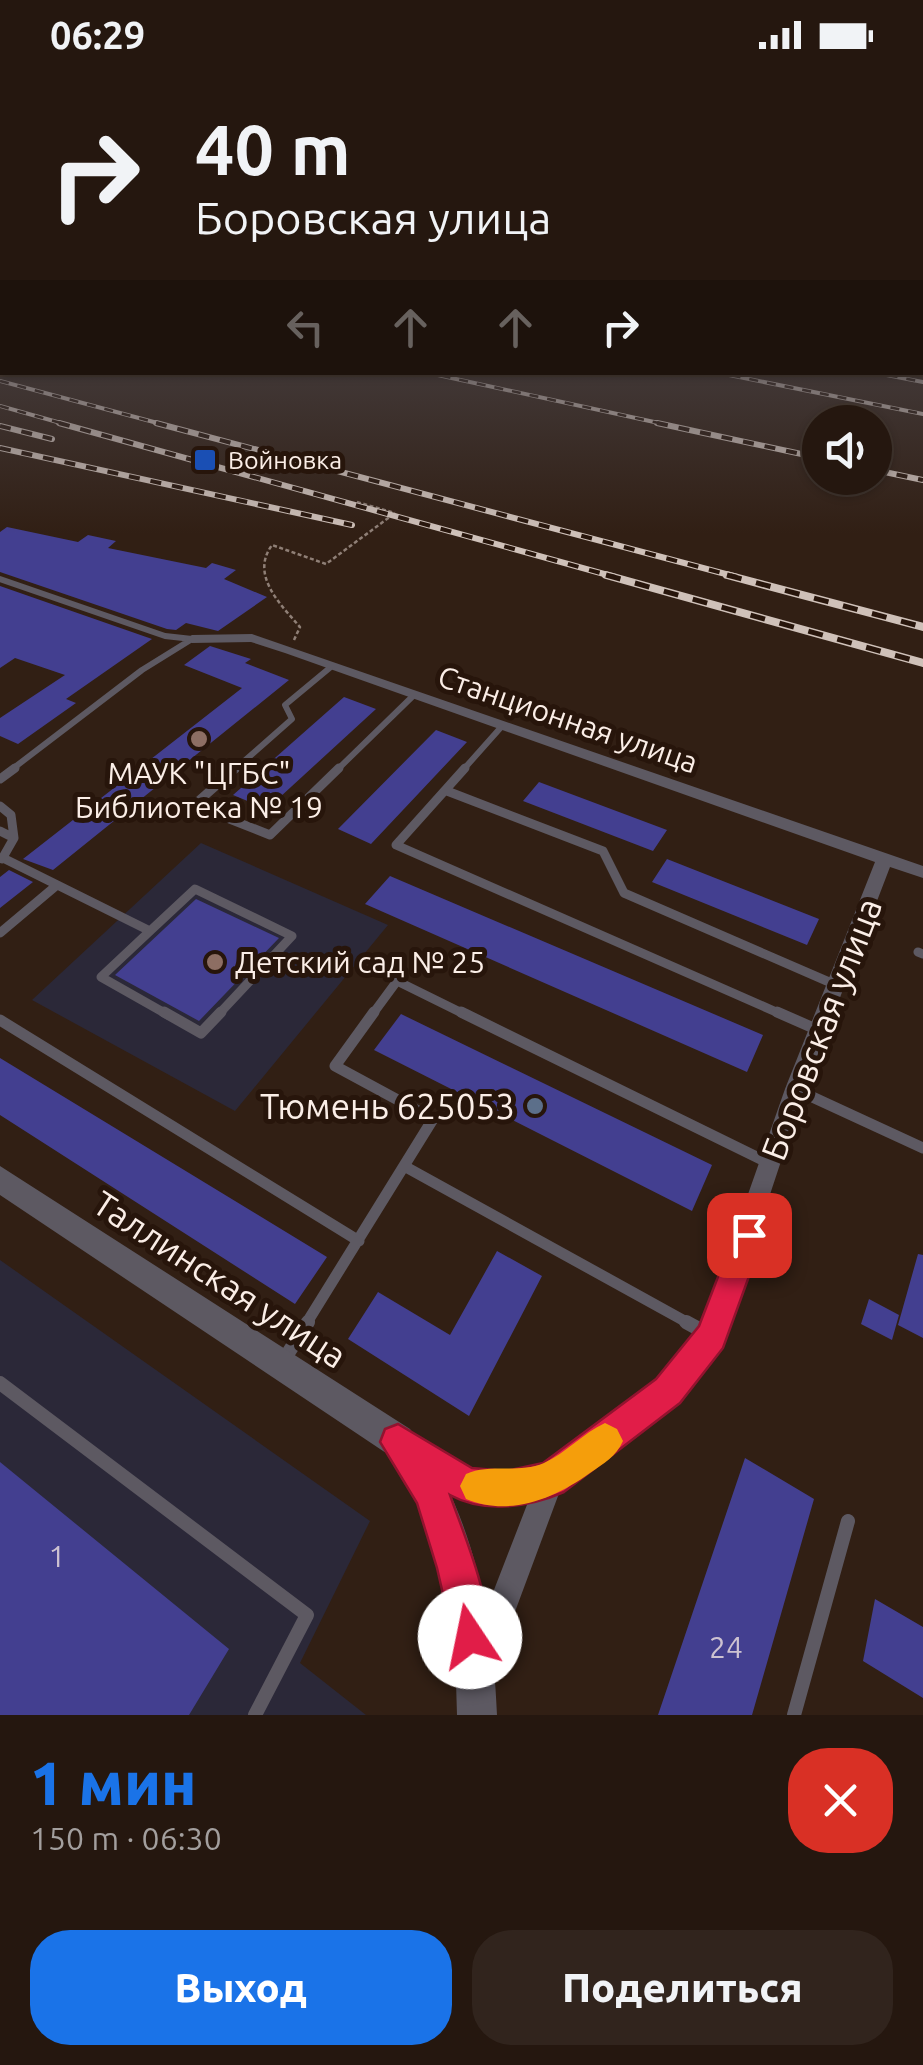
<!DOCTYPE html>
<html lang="ru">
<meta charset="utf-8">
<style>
:root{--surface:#25170f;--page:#31241d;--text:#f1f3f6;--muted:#a39f9e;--line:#42362f;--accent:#1a73e8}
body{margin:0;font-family:Ubuntu,sans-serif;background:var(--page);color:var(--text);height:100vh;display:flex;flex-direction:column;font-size:38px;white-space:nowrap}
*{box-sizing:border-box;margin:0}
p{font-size:32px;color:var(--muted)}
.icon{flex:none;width:55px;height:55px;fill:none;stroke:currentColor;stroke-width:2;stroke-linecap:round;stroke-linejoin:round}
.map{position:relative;height:1645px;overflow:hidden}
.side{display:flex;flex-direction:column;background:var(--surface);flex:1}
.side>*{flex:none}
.top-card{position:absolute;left:0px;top:0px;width:925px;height:305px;box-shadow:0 2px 8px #0004,0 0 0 2px var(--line);background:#25170f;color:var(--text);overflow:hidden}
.fabs{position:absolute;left:802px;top:335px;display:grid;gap:20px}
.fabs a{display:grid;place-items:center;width:90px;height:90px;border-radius:50%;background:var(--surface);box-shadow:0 2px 8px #0004,0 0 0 2px var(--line);font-size:50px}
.pin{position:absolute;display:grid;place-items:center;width:85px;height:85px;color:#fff;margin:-42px;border-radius:20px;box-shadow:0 5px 15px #0006}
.me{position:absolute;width:110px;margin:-55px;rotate:349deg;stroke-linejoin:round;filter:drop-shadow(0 0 8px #0008)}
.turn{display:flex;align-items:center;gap:35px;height:210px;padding:0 30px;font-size:45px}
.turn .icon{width:130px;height:130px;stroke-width:2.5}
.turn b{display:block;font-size:70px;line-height:85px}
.lanes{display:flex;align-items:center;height:95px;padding:0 30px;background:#0003;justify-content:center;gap:50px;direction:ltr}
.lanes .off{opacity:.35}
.round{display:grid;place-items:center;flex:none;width:105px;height:105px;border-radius:40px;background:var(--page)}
.headline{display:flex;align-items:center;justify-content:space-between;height:170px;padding:0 30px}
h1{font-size:60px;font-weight:800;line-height:75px;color:var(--accent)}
.action{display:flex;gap:20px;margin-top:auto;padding:20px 30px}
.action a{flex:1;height:115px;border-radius:40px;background:var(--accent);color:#fff;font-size:40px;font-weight:800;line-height:115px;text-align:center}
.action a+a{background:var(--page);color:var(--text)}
.status{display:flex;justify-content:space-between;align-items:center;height:70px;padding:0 50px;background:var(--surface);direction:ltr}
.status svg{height:28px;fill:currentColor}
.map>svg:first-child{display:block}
</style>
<div class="status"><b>06:29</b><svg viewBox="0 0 49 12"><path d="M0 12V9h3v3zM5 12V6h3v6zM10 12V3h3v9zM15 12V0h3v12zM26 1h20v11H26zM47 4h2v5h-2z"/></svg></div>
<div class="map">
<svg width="923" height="1645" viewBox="0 0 923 1645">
<rect width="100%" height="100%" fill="#311f14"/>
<path fill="#2b2838" d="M 201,773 L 388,855 L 235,1041 L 32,930 Z
M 0,1190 L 370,1451 L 300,1593 L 366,1645 L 0,1645 Z"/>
<path fill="#433f90" d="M 7,457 L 78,472 L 88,465 L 116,471 L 108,478 L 206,498 L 212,493 L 236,500 L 224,509 L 267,527 L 218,561 L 186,553 L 176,560 L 167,559 L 0,502 L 0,462 Z
M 0,516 L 152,569 L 66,629 L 76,633 L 18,674 L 0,666 L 0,648 L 65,605 L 15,588 L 0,598 Z
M 210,576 L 251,589 L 245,593 L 289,610 L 53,800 L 23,789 L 242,618 L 184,595 Z
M 344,627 L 376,639 L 267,739 L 233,725 Z
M 436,660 L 467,672 L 371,774 L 338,759 Z
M 539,712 L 667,760 L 653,781 L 523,731 Z
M 667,789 L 819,849 L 807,875 L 652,812 Z
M 9,800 L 33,812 L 0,838 L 0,807 Z
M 390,806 L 763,965 L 747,1002 L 365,834 Z
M 196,829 L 279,868 L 199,951 L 115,905 Z
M 401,944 L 712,1095 L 692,1141 L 374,980 Z
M 0,988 L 327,1187 L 295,1234 L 0,1045 Z
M 497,1181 L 542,1206 L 469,1346 L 348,1269 L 378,1222 L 450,1265 Z
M 918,1184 L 923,1185 L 923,1268 L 898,1255 Z
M 869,1229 L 899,1245 L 892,1270 L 861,1254 Z
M 745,1388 L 814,1429 L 752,1645 L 658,1645 Z
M 0,1392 L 229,1579 L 189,1645 L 0,1645 Z
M 875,1529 L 923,1557 L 923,1628 L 863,1591 Z"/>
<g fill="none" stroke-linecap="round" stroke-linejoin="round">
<path stroke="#8f7f76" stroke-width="2.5" stroke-dasharray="4 2.5" stroke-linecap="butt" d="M 357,432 L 395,443
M 294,570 L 300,557 C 280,534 250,505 272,475 L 326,494 L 395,443"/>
<path stroke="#5d5962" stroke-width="6" d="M 0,509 L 165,566 L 192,569
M 11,700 L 142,600 L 192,569
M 234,700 L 292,649 L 285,635 L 332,596
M 337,700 L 414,625
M 463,700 L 503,655"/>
<path stroke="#5d5962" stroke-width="9" d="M 236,698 L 194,735 L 270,765 L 339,698
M 465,698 L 396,775 L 783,945
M 0,709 L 15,698
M 447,721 L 603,781 L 624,823 L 836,915
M 0,736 L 11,745 L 14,768 L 2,789
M 0,761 L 14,768
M 3,788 L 150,861
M 150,861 L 101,907 L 168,945
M 150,861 L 195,819 L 292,866 L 218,945
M 0,863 L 57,815
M 918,882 L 923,884
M 395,910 L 466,945
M 372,945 L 397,911"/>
<path stroke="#5d5962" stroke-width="11" d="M 164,942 L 201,963 L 221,942
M 461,942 L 767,1092
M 777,942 L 818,960
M 0,950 L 359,1171
M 795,1019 L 923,1078
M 404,1096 L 690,1254
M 306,1254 L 433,1049 L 335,996 L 374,942"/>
<path stroke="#5d5962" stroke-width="14" d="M 686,1252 L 708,1264
M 285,1288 L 308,1252
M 0,1313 L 307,1545 L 255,1645
M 794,1645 L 848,1451"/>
<path fill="#5d5962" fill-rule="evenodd" d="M 252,564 L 923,796 L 923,808 L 890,797 L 805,1019 L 720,1275 L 677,1330 L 561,1418 L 494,1598 L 483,1602 L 472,1598 L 468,1587 L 530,1427 C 490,1436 467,1431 433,1409 C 421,1402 409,1397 404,1384 L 407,1374 L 417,1371 L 471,1402 L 506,1405 L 545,1397 L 659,1312 L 701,1258 L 785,1019 L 875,792 L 285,583 L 251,572 L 192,573 L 185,569 L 192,565 Z"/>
<path fill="#5d5962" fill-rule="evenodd" d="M 0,1096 L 410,1359 C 421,1376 435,1392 444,1411 C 480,1483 494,1565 497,1645 L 457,1645 C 456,1576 449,1500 419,1437 C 410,1418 397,1401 386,1383 L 0,1125 Z"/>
<defs>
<path id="rail-far2" d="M 424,302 L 668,355
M 714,302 L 923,344
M 871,302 L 923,312
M 0,311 L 165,355
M 0,336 L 68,355"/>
<path id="rail-far1" d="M 59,353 L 615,507
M 156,353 L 737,507
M 657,353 L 820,388
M 0,356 L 52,369
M 0,378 L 352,455
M 875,400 L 923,410"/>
<path id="rail" d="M 606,505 L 923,593
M 727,505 L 923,557"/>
</defs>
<use href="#rail-far2" stroke="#cfc1b9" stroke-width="4"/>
<use href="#rail-far1" stroke="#cfc1b9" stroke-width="6"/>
<use href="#rail" stroke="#cfc1b9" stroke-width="8"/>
<use href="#rail-far2" stroke="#27150b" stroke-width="2.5" stroke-dasharray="9" stroke-linecap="butt"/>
<use href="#rail-far1" stroke="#27150b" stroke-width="4" stroke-dasharray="11" stroke-linecap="butt"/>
<use href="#rail" stroke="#27150b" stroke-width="5" stroke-dasharray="15" stroke-linecap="butt"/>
</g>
<linearGradient id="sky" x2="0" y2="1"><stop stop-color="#1b110b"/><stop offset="0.5" stop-color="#484245"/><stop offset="1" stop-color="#484245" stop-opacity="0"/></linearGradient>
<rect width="923" height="464" fill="url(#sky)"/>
<path fill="#e11d48" stroke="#92132f" stroke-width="2.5" d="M 749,1150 L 759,1155 L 764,1165 L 723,1278 L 680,1333 L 564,1422 C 529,1437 484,1444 450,1425 C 463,1463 499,1544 484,1581 L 470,1586 L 456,1581 L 437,1498 L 417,1433 L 380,1372 L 385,1359 L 398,1354 L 472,1398 L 506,1401 L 543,1393 L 656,1309 L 699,1256 L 738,1155 Z"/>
<path fill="#f59e0b" d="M 605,1353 L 617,1359 L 623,1371 C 616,1387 604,1393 590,1403 C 554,1429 509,1447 466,1429 L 460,1416 L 466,1404 C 490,1393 519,1404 544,1393 C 566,1383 583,1363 605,1353 Z"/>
<rect fill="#1a4fb4" stroke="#27150b" stroke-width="4" x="193" y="378" width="24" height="24" rx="5"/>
<g fill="#8d6e63" stroke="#27150b" stroke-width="4">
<circle cx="199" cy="669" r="10"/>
<circle cx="215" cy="892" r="10"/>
</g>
<circle fill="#5c6f8a" stroke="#27150b" stroke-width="4" cx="535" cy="1036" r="10"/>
<g text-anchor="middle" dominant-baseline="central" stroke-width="10" stroke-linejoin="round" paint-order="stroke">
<g font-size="25" fill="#fbeee7" stroke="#27150b" text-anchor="start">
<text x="228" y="390">Войновка</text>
</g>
<g font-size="30" fill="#fbeee7" stroke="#27150b">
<text transform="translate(568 649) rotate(19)">Станционная улица</text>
</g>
<g font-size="30" fill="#fbeee7" stroke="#27150b">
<text x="199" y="703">МАУК "ЦГБС"<tspan x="199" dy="34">Библиотека № 19</tspan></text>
<text x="235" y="892" text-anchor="start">Детский сад № 25</text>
</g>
<g font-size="30" fill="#cdc2d1">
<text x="57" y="1486">1</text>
<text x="726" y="1577">24</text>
</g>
<g font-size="35" fill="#fbeee7" stroke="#27150b">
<text transform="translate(821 959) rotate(-69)">Боровская улица</text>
<text transform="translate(220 1209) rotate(33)">Таллинская улица</text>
</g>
<g font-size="35" fill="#fbeee7" stroke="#27150b" text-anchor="end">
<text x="515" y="1036">Тюмень 625053</text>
</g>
</g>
</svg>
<div class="fabs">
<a><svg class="icon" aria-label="sound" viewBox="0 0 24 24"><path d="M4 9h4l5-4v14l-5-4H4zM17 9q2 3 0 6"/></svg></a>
</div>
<div class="pin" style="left:749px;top:1165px;background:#d93025"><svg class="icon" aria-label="arrive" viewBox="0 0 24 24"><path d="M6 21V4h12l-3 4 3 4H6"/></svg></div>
<svg class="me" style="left:470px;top:1567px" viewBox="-20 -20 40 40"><circle r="19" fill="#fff"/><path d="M0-13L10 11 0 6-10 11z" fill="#e11d48"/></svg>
<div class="top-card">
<div class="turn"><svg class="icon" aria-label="right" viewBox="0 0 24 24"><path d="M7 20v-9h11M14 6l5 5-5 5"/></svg><div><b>40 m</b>Боровская улица</div></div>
<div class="lanes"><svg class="icon off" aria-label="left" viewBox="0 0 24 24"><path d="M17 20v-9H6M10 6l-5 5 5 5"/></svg><svg class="icon off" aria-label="ahead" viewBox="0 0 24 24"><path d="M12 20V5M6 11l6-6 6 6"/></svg><svg class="icon off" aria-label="ahead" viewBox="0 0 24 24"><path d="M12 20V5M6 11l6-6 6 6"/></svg><svg class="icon" aria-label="right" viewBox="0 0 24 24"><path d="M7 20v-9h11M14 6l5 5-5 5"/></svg></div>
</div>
</div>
<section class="side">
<div class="headline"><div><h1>1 мин</h1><p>150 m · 06:30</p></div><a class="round" style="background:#d93025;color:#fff"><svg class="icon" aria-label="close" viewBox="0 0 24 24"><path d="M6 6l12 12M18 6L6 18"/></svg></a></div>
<div class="action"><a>Выход</a><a>Поделиться</a></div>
</section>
